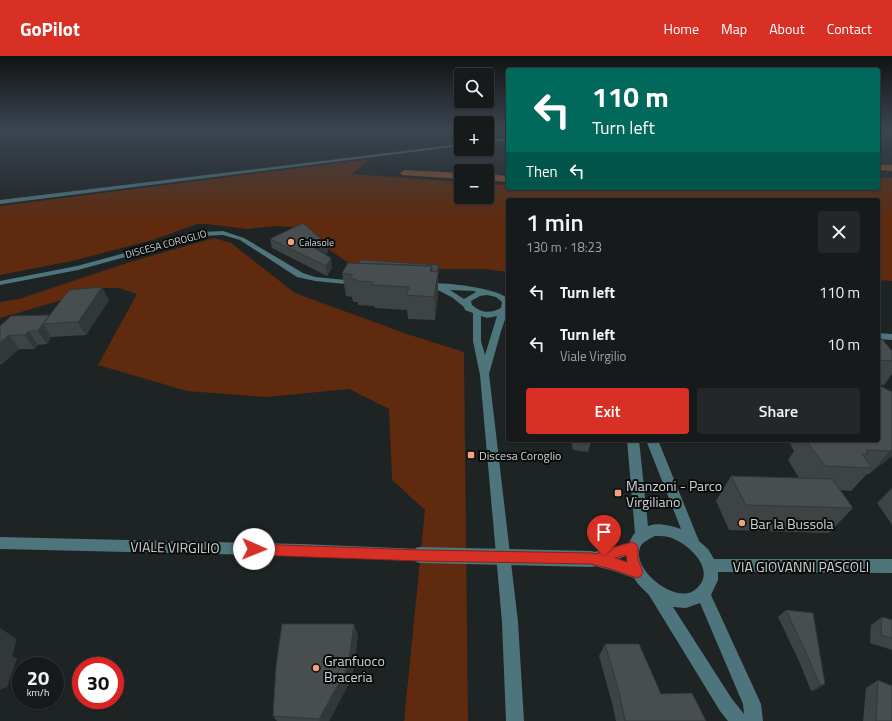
<!DOCTYPE html>
<meta charset="utf-8">
<style>
:root{--surface:#161a1b;--page:#232728;--text:#f1f3f6;--muted:#9ea1a3;--line:#35383a;--accent:#d93025}
body{margin:0;font-family:"Titillium Web",sans-serif;background:var(--page);color:var(--text);height:100vh;display:flex;flex-direction:column;font-size:15px;white-space:nowrap}
*{box-sizing:border-box;margin:0}
p{font-size:13px;color:var(--muted)}
.icon{flex:none;width:22px;height:22px;fill:none;stroke:currentColor;stroke-width:2;stroke-linecap:round;stroke-linejoin:round}
.map{position:relative;flex:1;overflow:hidden}
.side{position:absolute;left:506px;top:142px;width:374px;height:244px;display:flex;flex-direction:column;background:var(--surface);border-radius:4px;box-shadow:0 1px 3px #0004,0 0 0 1px var(--line)}
.side>*{flex:none}
.guide{position:absolute;left:506px;top:12px;width:374px;height:122px;border-radius:4px;box-shadow:0 1px 3px #0004,0 0 0 1px var(--line);background:#00695c;color:#fff;overflow:hidden}
.controls{position:absolute;left:454px;top:12px;display:grid;gap:8px}
.controls a{display:grid;place-items:center;width:40px;height:40px;border-radius:4px;background:var(--surface);box-shadow:0 1px 3px #0004,0 0 0 1px var(--line);font-size:20px}
.speed{position:absolute;left:12px;top:601px;display:flex;gap:8px;font-size:20px;font-weight:700;text-align:center}
.speed>*{display:grid;place-content:center;width:52px;height:52px;border-radius:50%;background:var(--surface);box-shadow:0 1px 3px #0004,0 0 0 1px var(--line);line-height:1}
.speed small{font-size:10px;font-weight:400}
.speed .limit{border:6px solid #d22;background:#fff;color:#111}
.pin{position:absolute;display:grid;place-items:center;width:34px;height:34px;color:#fff;margin:-41px -17px;border-radius:50% 50% 50% 0;rotate:-45deg;box-shadow:0 0 4px #0007}
.pin .icon{rotate:45deg}
.me{position:absolute;width:44px;margin:-22px;rotate:91deg;stroke-linejoin:round;filter:drop-shadow(0 0 3px #0008)}
.turn{display:flex;align-items:center;gap:14px;height:84px;padding:0 20px;font-size:18px}
.turn .icon{width:52px;height:52px;stroke-width:2.5}
.turn b{display:block;font-size:28px;line-height:34px}
.then{display:flex;align-items:center;height:38px;padding:0 20px;background:#0003;gap:8px;font-size:15px}
.round{display:grid;place-items:center;flex:none;width:42px;height:42px;border-radius:4px;background:var(--page)}
.head{display:flex;align-items:center;justify-content:space-between;height:68px;padding:0 20px}
h1{font-size:24px;font-weight:600;line-height:30px}
.action{display:flex;gap:8px;margin-top:auto;padding:8px 20px}
.action a{flex:1;height:46px;border-radius:4px;background:var(--accent);color:#fff;font-size:16px;font-weight:600;line-height:46px;text-align:center}
.action a+a{background:var(--page);color:var(--text)}
ul{padding:0;list-style:none}
li{display:flex;align-items:center;gap:12px;height:52px;padding:0 20px}
li div{flex:1}
li b{display:block;font-size:15px}
li em{font-style:normal}
header{display:flex;align-items:center;gap:24px;box-sizing:border-box;height:56px;padding:0 20px;background:var(--accent);color:#fff}
header strong{font-size:19px}
nav{display:flex;gap:22px;margin-inline-start:auto;font-size:14px}
.map>svg:first-child{display:block}
</style>
<header>
<strong>GoPilot</strong>
<nav><a>Home</a><a>Map</a><a>About</a><a>Contact</a></nav>
</header>
<div class="map">
<svg width="892" height="665" viewBox="0 0 892 665">
<rect width="100%" height="100%" fill="#1e2324"/>
<path fill="#5f2a0d" d="M 371,103 L 352,118 L 461,126 L 461,141 L 487,141 L 487,128 L 508,129 L 508,132 L 753,135 L 768,132 L 878,132 L 878,122 L 892,122 L 892,225 L 878,224 L 878,144 L 508,144 L 508,216 L 484,213 L 434,213 L 349,207 L 331,195 L 304,172 L 276,170 L 247,173 L 206,168 L 197,168 L 156,183 L 72,205 L 0,219 L 0,150 Z
M 214,182 L 231,187 L 295,237 L 407,278 L 464,296 L 468,665 L 404,665 L 425,454 L 392,424 L 389,353 L 349,333 L 267,341 L 187,335 L 98,309 L 137,238 L 119,232 L 104,232 L 0,262 L 0,246 L 19,243 L 130,206 Z"/>
<g fill="none" stroke-linecap="round" stroke-linejoin="round">
<path fill="#8a4a28" fill-rule="evenodd" d="M 883,109 L 892,109 L 892,115 L 880,114 L 879,112 L 880,110 Z
M 405,114 L 461,117 L 461,123 L 402,119 L 400,117 Z
M 487,118 L 508,120 L 508,126 L 487,124 Z"/>
<path fill="#4e757b" fill-rule="evenodd" d="M 508,82 L 508,84 L 487,87 L 487,85 Z
M 461,88 L 461,90 L 0,148 L 0,144 Z
M 223,175 L 244,182 L 303,217 L 315,221 L 356,225 L 360,227 L 356,229 L 315,225 L 297,221 L 240,184 L 223,179 L 202,180 L 78,214 L 0,229 L 0,225 L 77,210 L 202,176 Z
M 421,228 C 437,225 497,231 508,243 L 508,255 L 501,275 L 489,318 L 518,566 L 524,665 L 506,665 L 502,566 L 480,319 L 473,285 L 473,257 L 465,254 L 464,251 L 453,242 L 436,233 L 421,232 ZM 450,234 L 474,235 L 476,236 L 464,243 ZM 487,239 L 496,241 L 502,246 L 501,252 C 489,258 482,257 472,249 L 471,245 L 480,240 ZM 481,260 L 487,262 L 497,260 L 485,299 L 481,285 Z
M 878,277 L 892,278 L 892,284 L 878,283 Z
M 627,384 L 639,384 L 648,470 C 658,466 671,470 681,473 L 646,384 L 658,384 L 699,485 L 708,493 L 714,503 L 892,503 L 892,517 L 718,516 L 718,524 L 711,539 L 761,648 L 763,665 L 728,665 L 720,655 L 649,539 L 638,528 L 634,522 L 611,514 L 586,508 L 584,503 L 586,498 L 629,487 L 633,479 L 635,477 ZM 655,480 C 662,480 670,480 676,484 C 693,492 716,516 696,533 C 676,551 626,510 642,488 C 645,485 651,482 655,480 ZM 626,500 L 627,506 L 618,503 ZM 700,547 L 743,648 L 744,658 L 732,643 L 673,551 L 686,552 Z
M 0,481 L 301,488 L 420,493 L 425,495 L 427,499 L 425,503 L 420,505 L 301,500 L 0,493 Z"/>
<path stroke="#4e757b" stroke-width="12" d="M 420,499 L 437,499"/>
<path stroke="#4e757b" stroke-width="16" d="M 420,499 L 591,503"/>
</g>
<path fill="#3e4344" d="M 270,183 L 327,188 L 328,197 L 325,198 L 332,212 L 327,220 L 272,192 Z
M 342,217 L 439,217 L 438,219 L 438,239 L 435,264 L 408,263 L 407,254 L 375,252 L 374,250 L 358,249 L 358,246 L 353,246 L 352,241 L 346,240 Z
M 109,244 L 86,279 L 51,281 L 47,288 L 38,289 L 34,293 L 19,293 L 2,308 L 0,308 L 0,270 L 50,259 Z
M 878,282 L 892,295 L 892,318 L 884,329 L 878,328 Z
M 878,329 L 892,336 L 892,400 L 869,418 L 867,418 L 851,435 L 840,434 L 853,452 L 829,477 L 729,474 L 716,445 L 731,420 L 799,422 L 788,404 L 794,395 L 788,384 L 878,384 Z
M 571,384 L 591,384 L 591,386 L 588,396 L 573,394 Z
M 892,432 L 892,469 L 877,447 Z
M 786,554 L 825,628 L 816,634 L 811,635 L 799,605 L 778,561 Z
M 882,561 L 892,564 L 892,594 L 870,587 L 871,569 Z
M 354,568 L 358,580 L 352,622 L 329,665 L 277,665 L 273,660 Z
M 605,588 L 661,638 L 706,665 L 616,665 L 612,647 L 599,600 Z
M 878,624 L 892,665 L 863,665 L 866,632 Z"/>
<path fill="#323737" d="M 327,188 L 328,197 L 315,201 L 313,191 Z
M 331,202 L 332,212 L 327,220 L 326,210 Z
M 439,209 L 439,217 L 438,219 L 438,239 L 435,264 L 434,241 L 435,219 Z
M 102,231 L 109,244 L 86,279 L 78,266 Z
M 49,259 L 43,268 L 51,281 L 47,288 L 38,275 Z
M 29,275 L 38,289 L 34,293 L 25,279 Z
M 9,279 L 19,293 L 2,308 L 0,306 L 0,287 Z
M 892,393 L 892,400 L 869,418 L 890,395 Z
M 354,568 L 358,580 L 352,622 L 329,665 L 320,665 L 319,663 Z
M 0,572 L 17,583 L 12,600 L 17,603 L 7,631 L 0,634 Z
M 825,628 L 816,634 L 811,635 L 820,629 Z"/>
<path fill="#484e4f" stroke="#323737" d="M 303,167 L 327,188 L 313,191 L 331,202 L 326,210 L 270,183 Z
M 361,204 L 439,209 L 436,216 L 432,215 L 432,210 L 359,207 Z
M 348,207 L 432,210 L 430,215 L 438,216 L 434,241 L 406,239 L 409,231 L 372,229 L 373,226 L 355,225 L 356,223 L 349,223 L 353,219 L 342,217 Z
M 102,231 L 78,266 L 43,268 L 69,234 Z
M 49,259 L 38,275 L 29,275 L 25,279 L 9,279 L 0,287 L 0,270 L 11,260 Z
M 878,282 L 881,282 L 892,295 L 892,305 L 878,304 Z
M 878,329 L 892,336 L 892,393 L 890,395 L 866,394 L 868,398 L 862,398 L 872,412 L 825,410 L 806,384 L 878,384 L 878,358 L 881,358 L 878,357 Z
M 575,384 L 591,384 L 591,386 Z
M 731,420 L 832,423 L 853,452 L 746,449 Z
M 786,554 L 813,557 L 825,628 L 820,629 L 807,599 Z
M 882,561 L 892,564 L 892,582 L 881,579 Z
M 282,568 L 354,568 L 348,611 L 319,663 L 273,660 L 276,610 Z
M 605,588 L 639,588 L 661,638 L 692,637 L 706,665 L 625,665 L 619,636 Z
M 878,624 L 892,630 L 892,665 L 876,665 Z"/>
<linearGradient id="sky" x2="0" y2="1"><stop stop-color="#101314"/><stop offset="0.44" stop-color="#3b4550"/><stop offset="1" stop-color="#3b4550" stop-opacity="0"/></linearGradient>
<rect width="892" height="166" fill="url(#sky)"/>
<path fill="#d93025" stroke="#8d1f18" fill-rule="evenodd" d="M 632,486 L 636,488 L 638,492 L 638,503 L 643,516 L 641,520 L 637,522 L 611,513 L 591,508 L 420,505 L 254,499 L 249,497 L 248,493 L 249,489 L 254,488 L 420,494 L 591,497 L 598,498 L 599,496 L 604,494 ZM 626,499 L 627,506 L 615,502 Z"/>
<g fill="#f1a27b" stroke="#0a0c0c" stroke-width="1.5">
<circle cx="291" cy="186" r="4"/>
<rect x="467" y="395" width="8" height="8" rx="2"/>
<rect x="614" y="433" width="8" height="8" rx="2"/>
<circle cx="742" cy="467" r="4"/>
<circle cx="316" cy="612" r="4"/>
</g>
<g text-anchor="middle" dominant-baseline="central" stroke-width="4" stroke-linejoin="round" paint-order="stroke">
<g font-size="10" fill="#d0d3d3" stroke="#0a0c0c" text-anchor="start">
<text x="299" y="186">Calasole</text>
</g>
<g font-size="10" fill="#d0d3d3" stroke="#0a0c0c">
<text transform="translate(166 188) rotate(-15)">DISCESA COROGLIO</text>
</g>
<g font-size="12" fill="#d0d3d3" stroke="#0a0c0c" text-anchor="start">
<text x="479" y="399">Discesa Coroglio</text>
</g>
<g font-size="14" fill="#d0d3d3" stroke="#0a0c0c" text-anchor="start">
<text x="626" y="429">Manzoni - Parco<tspan x="626" dy="16">Virgiliano</tspan></text>
<text x="750" y="467">Bar la Bussola</text>
<text x="324" y="604">Granfuoco<tspan x="324" dy="16">Braceria</tspan></text>
</g>
<g font-size="14" fill="#d0d3d3" stroke="#0a0c0c">
<text transform="translate(175 491) rotate(1)">VIALE VIRGILIO</text>
<text x="801" y="510">VIA GIOVANNI PASCOLI</text>
</g>
</g>
</svg>
<div class="controls">
<a><svg class="icon" aria-label="search" viewBox="0 0 24 24"><circle cx="10" cy="10" r="6"/><path d="M15 15l6 6"/></svg></a>
<a>+</a>
<a>−</a>
</div>
<div class="speed"><div>20<small>km/h</small></div><div class="limit">30</div></div>
<div class="pin" style="left:604px;top:500px;background:#d93025"><svg class="icon" aria-label="arrive" viewBox="0 0 24 24"><path d="M6 21V4h12l-3 4 3 4H6"/></svg></div>
<svg class="me" style="left:254px;top:493px" viewBox="-20 -20 40 40"><circle r="19" fill="#fff"/><path d="M0-13L10 11 0 6-10 11z" fill="#d93025"/></svg>
<div class="guide">
<div class="turn"><svg class="icon" aria-label="left" viewBox="0 0 24 24"><path d="M17 20v-9H6M10 6l-5 5 5 5"/></svg><div><b>110 m</b>Turn left</div></div>
<div class="then">Then<svg class="icon" aria-label="left" viewBox="0 0 24 24"><path d="M17 20v-9H6M10 6l-5 5 5 5"/></svg></div>
</div>
<section class="side">
<div class="head"><div><h1>1 min</h1><p>130 m · 18:23</p></div><a class="round"><svg class="icon" aria-label="close" viewBox="0 0 24 24"><path d="M6 6l12 12M18 6L6 18"/></svg></a></div>
<ul>
<li><svg class="icon" aria-label="left" viewBox="0 0 24 24"><path d="M17 20v-9H6M10 6l-5 5 5 5"/></svg><div><b>Turn left</b></div><em>110 m</em></li>
<li><svg class="icon" aria-label="left" viewBox="0 0 24 24"><path d="M17 20v-9H6M10 6l-5 5 5 5"/></svg><div><b>Turn left</b><p>Viale Virgilio</p></div><em>10 m</em></li>
</ul>
<div class="action"><a>Exit</a><a>Share</a></div>
</section>
</div>
